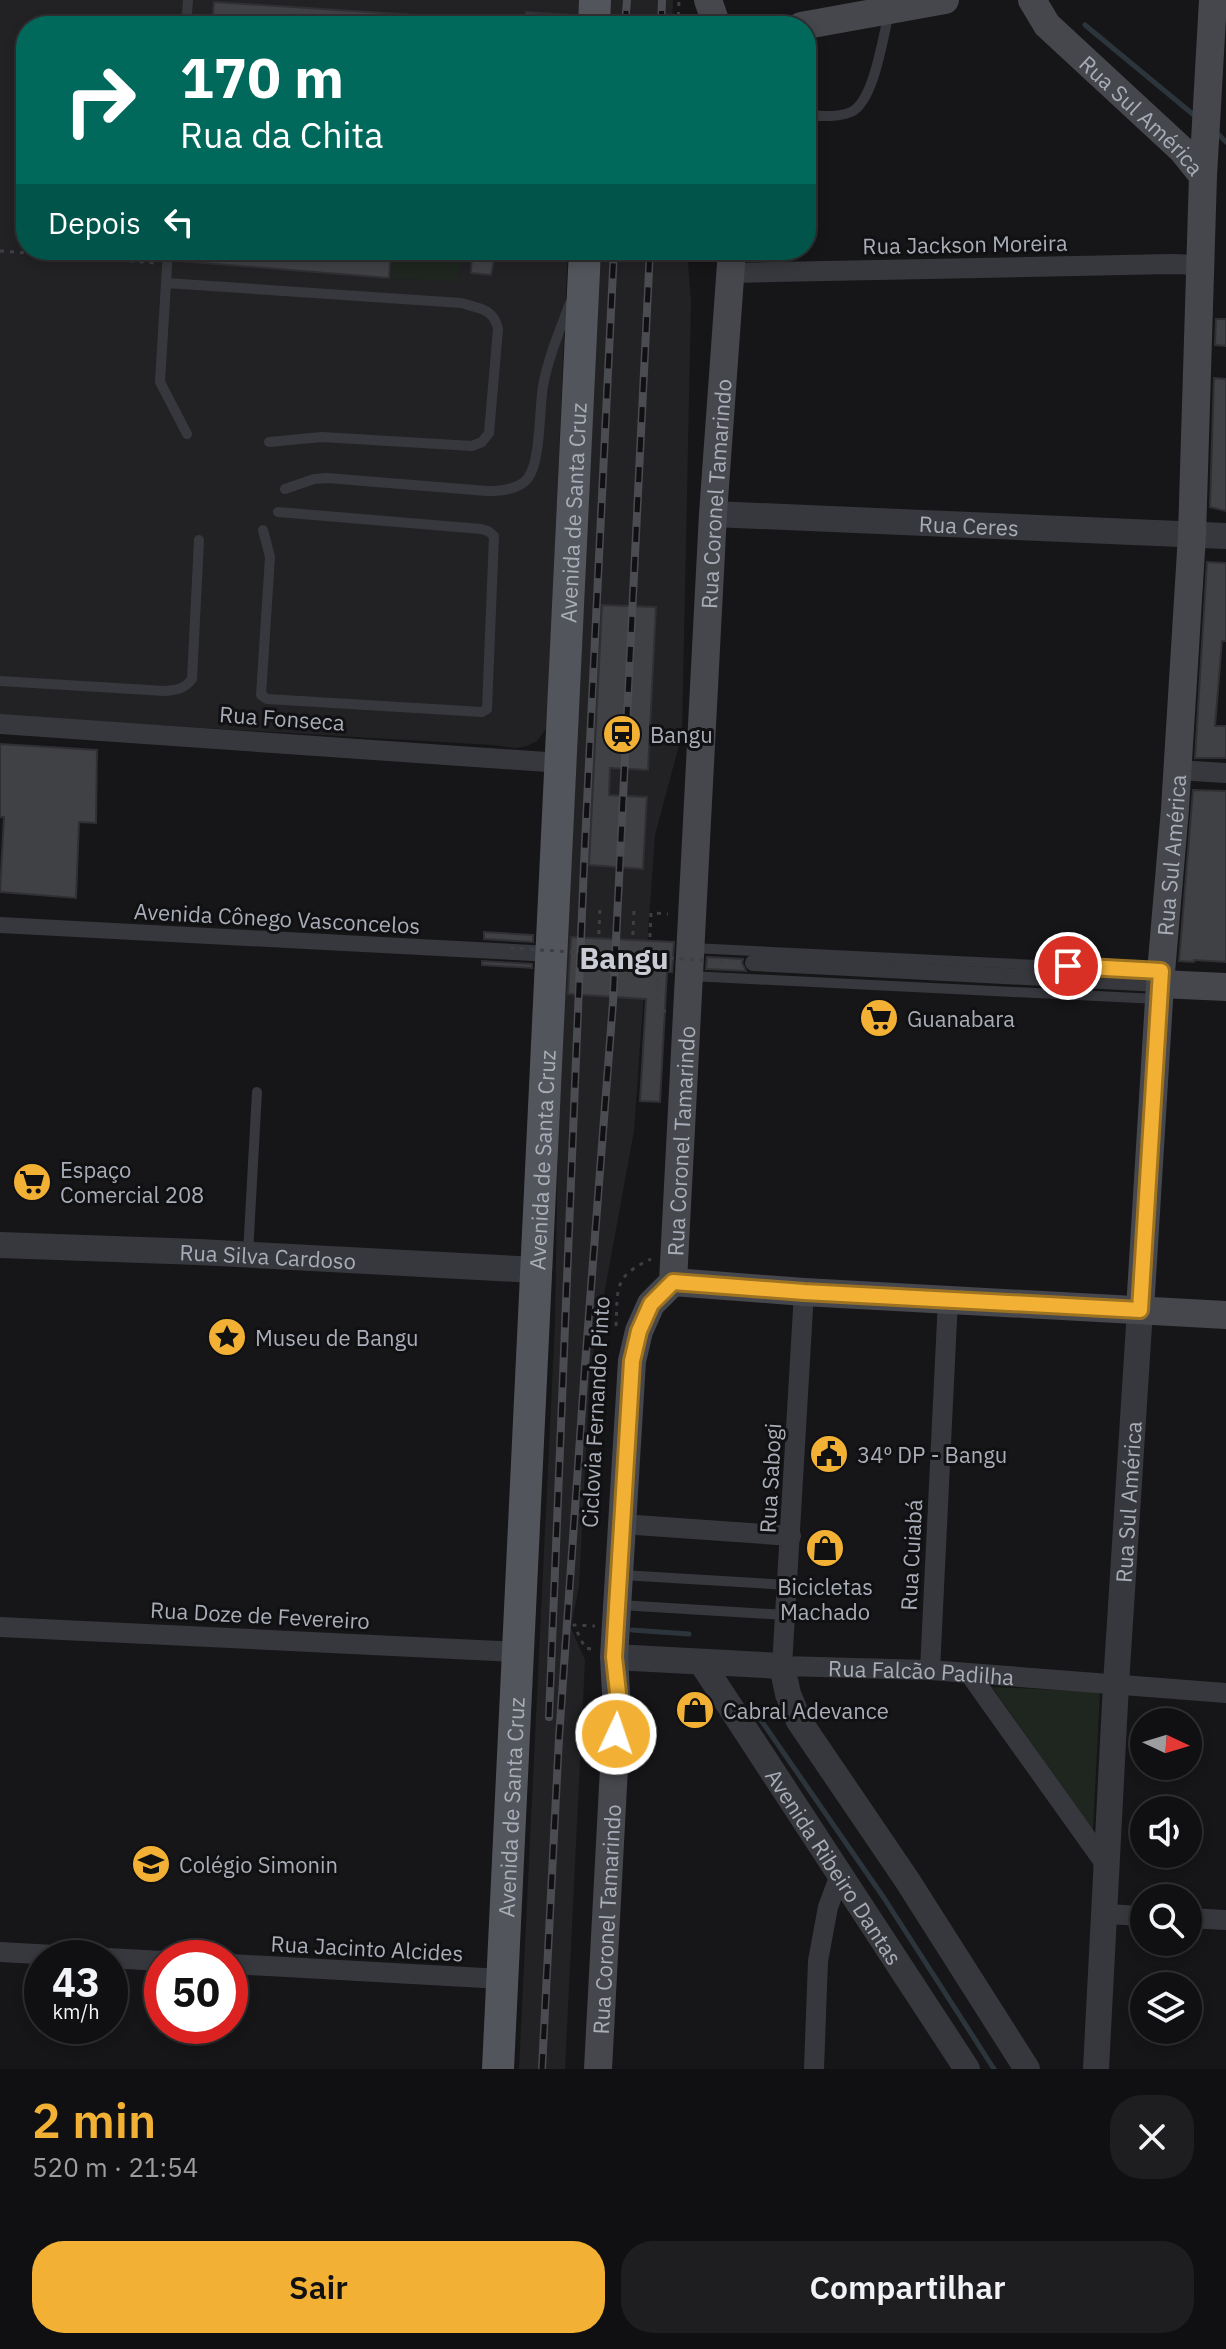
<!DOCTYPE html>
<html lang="pt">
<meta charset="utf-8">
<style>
:root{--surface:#101012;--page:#1e1e20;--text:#f1f3f6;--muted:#9c9d9f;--line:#303032;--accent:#f2b134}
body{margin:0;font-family:"IBM Plex Sans",sans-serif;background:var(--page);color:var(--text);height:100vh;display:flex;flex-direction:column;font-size:30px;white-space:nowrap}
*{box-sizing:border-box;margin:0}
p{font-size:26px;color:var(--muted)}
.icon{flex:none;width:44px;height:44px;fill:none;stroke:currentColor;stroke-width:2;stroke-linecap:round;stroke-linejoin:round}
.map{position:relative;height:2069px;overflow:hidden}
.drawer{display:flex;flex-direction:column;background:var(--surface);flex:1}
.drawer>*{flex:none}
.guide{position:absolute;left:16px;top:16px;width:800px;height:244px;border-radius:32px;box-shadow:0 4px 12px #0003,0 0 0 2px var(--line);background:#00695c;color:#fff;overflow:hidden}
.needle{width:52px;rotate:94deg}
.fabs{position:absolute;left:1130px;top:1708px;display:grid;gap:16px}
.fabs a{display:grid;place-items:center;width:72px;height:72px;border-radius:50%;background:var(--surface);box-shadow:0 4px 12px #0003,0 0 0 2px var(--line);font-size:40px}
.speed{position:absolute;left:24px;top:1940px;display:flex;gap:16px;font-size:40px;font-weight:700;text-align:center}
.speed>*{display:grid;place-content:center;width:104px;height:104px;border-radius:50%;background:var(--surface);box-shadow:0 4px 12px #0003,0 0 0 2px var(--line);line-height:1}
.speed small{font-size:20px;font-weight:400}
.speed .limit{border:12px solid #d22;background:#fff;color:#111}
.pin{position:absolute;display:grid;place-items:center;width:68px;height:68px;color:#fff;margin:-34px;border:4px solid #fff;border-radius:50%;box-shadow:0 2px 8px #0007}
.me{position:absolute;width:88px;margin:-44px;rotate:3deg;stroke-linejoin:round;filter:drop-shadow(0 0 6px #0008)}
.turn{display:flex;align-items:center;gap:28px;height:168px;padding:0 32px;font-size:36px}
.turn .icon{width:104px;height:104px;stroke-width:2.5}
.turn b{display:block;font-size:56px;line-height:68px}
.then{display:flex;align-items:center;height:76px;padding:0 32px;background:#0003;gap:16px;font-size:30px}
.round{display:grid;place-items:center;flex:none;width:84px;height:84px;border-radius:32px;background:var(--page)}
.head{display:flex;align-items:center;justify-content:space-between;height:136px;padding:0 32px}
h1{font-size:48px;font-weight:600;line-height:60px;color:var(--accent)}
.primary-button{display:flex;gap:16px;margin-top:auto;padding:16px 32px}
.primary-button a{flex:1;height:92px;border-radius:32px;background:var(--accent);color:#111;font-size:32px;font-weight:600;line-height:92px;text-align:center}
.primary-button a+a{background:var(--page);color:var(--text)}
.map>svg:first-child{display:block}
</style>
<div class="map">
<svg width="1226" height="2069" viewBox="0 0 1226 2069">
<rect width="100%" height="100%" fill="#161618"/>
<path fill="#222225" d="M 0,0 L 579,0 L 578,26 L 26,26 L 26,250 L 568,250 L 547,724 L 546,729 L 537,741 L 527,746 L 515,748 L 493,745 L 0,716 Z
M 606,0 L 673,0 L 672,26 L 605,26 Z
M 596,250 L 687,250 L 691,302 L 682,734 L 655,835 L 634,1131 L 590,1371 L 579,1586 L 571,1628 L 585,1660 L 565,2069 L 519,2069 L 555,1323 L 559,1067 Z"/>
<path fill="#1e261f" d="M 393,250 L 460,250 L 458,282 L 391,278 Z
M 992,1687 L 1100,1692 L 1093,1831 Z"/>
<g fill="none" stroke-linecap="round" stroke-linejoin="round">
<path stroke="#2c353c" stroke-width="5" d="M 1085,25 L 1195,116
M 1216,132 L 1226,142
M 632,1630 L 689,1634
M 756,1713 L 884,1898 L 994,2069"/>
</g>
<path fill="#404145" stroke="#303034" stroke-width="2" d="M 214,2 L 414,15 L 414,26 L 212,26 Z
M 526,12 L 569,15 L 568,26 L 525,26 Z
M 180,250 L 391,250 L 389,278 L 180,261 Z
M 472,250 L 496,250 L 491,275 L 471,273 Z
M 1216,319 L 1226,319 L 1226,346 L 1215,345 Z
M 1214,378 L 1226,379 L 1226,511 L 1210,507 Z
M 1207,562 L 1226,563 L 1226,641 L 1222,641 L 1215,726 L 1226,726 L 1226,758 L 1195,758 Z
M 602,605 L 656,607 L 648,770 L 610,768 L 609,795 L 647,797 L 643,869 L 589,865 Z
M 0,744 L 97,750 L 96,823 L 79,822 L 76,898 L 0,892 L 4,817 L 0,817 Z
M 1193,790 L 1226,791 L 1226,962 L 1194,960 L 1194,962 L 1179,961 Z
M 484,932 L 533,935 L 533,942 L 484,939 Z
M 571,937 L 674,942 L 672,972 L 667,972 L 660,1102 L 640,1101 L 646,999 L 568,994 Z
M 707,957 L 743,959 L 742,963 L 746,971 L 706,969 Z
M 482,961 L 532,964 L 532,968 L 482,965 Z"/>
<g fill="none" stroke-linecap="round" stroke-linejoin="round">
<path stroke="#3d3f44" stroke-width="3" stroke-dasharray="4 6" stroke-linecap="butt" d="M 678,26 L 679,0
M 0,251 L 155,263
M 598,954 L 600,908
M 632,955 L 634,909
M 649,957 L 651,913 L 668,914
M 659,957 L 656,1011 L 666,1011
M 616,1326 C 618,1287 613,1277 651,1259
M 591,1649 L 585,1648 L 574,1625 L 595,1626"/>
<path stroke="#37383d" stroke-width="10" d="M 186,26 L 188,0
M 806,115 C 820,116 837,118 851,112 C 874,102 883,36 889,13
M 168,250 L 160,382 L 187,434
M 166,283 L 461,303 C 479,308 494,309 498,329 L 489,433 L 482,442 L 472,446 L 322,437 L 269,442
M 285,489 L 314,479 L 327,478 L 487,491 C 500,491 519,490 528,478 C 541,461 539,409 543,386 C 548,358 560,330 570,303
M 263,530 L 270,557 L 261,695 L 267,699 L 482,712 L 487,709 L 494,536 L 488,531 L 481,529 L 278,512
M 0,681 L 165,691 C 177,690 184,689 192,679 L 199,540
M 692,948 L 1159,971
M 690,976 L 1157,999
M 248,1253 L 257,1092
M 622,1575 L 788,1585
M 620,1605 L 786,1615"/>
<path stroke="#37383d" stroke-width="16" d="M 0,925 L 552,954
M 753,963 L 1160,984"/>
<g stroke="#37383d" stroke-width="20">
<path d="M 731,273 L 1171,264 L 1200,265"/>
<path d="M 0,724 L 561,763"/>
<path d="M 1177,770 L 1226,773"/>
<path id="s1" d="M 804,1292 L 782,1666 L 930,1670 L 1226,1693"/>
<path d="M 622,1524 L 791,1536"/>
<path d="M 0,1627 L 518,1652"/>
<path d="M 930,1670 L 948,1299"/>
<path d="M 969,1673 L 1106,1865"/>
<path d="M 1104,1914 L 1144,1916"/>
<path d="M 1188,1918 L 1226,1920"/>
<path d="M 0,1952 L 162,1961"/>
<path d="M 230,1964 L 502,1979"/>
<path d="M 814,2069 L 818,1961 L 828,1907 L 840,1875"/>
</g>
<g stroke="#37383d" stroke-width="26">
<path id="s2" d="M 713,514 L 1226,536"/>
<path id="s3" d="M 0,1245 L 199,1252 L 536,1270"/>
<path d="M 614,1657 L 782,1666 L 788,1694 L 799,1721 L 907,1880 L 1027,2069"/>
<path id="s4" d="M 701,1662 L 967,2069"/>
<path id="s5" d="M 1096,2069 L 1116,1684 L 1140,1310"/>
</g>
<g stroke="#45474d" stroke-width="28">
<path d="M 708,0 L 717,26"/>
<path id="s6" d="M 1032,0 L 1047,25 L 1182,150 L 1203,176"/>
<path d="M 801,26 L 945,0"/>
<path d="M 1160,984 L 1226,987"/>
<path d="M 673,1282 L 804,1292 L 1226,1315"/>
<path id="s7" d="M 1140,1310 L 1160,984 L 1175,809 L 1192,535 L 1203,176 L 1213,0"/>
<path id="s8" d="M 598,2069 L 617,1711 L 614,1657 L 632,1361 L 639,1331 L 651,1304 L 673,1282 L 713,514 L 732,250"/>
</g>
<g stroke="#53555c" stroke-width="32">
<path d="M 594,26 L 595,0"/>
<path id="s9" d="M 498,2069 L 585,250"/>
</g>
<defs>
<path id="rail" d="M 625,26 L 627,0
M 661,26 L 662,0
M 549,1717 L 584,865 L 614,250
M 542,2069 L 559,1738 L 585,1366 L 613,1002 L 650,250"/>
</defs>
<use href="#rail" stroke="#4a4c52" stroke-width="8"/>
<use href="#rail" stroke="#111113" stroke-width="5" stroke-dasharray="15" stroke-linecap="butt"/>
<path stroke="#3d3f44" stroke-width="3" stroke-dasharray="4 6" stroke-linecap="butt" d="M 510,948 L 732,962"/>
</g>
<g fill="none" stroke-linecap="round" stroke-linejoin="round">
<defs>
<path id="route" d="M 616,1734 L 618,1693 L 614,1657 L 632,1361 L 639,1331 L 651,1304 L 673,1282 L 804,1292 L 1140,1310 L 1161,971 L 1068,966"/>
</defs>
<use href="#route" stroke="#9d7322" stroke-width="20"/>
<use href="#route" stroke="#f2b134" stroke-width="14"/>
</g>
<defs>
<symbol id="station-disc" viewBox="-11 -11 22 22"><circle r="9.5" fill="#f2b134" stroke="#111113"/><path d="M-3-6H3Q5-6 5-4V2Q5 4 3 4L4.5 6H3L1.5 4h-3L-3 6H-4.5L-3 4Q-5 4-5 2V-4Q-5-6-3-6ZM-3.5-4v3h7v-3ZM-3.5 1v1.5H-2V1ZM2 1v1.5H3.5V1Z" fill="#111"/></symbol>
<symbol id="supermarket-disc" viewBox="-11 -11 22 22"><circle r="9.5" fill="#f2b134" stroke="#111113"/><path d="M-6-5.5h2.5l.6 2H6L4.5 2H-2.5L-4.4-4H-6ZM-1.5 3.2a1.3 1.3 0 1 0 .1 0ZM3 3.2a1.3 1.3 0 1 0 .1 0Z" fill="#111"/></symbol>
<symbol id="sight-disc" viewBox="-11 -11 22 22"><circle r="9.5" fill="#f2b134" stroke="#111113"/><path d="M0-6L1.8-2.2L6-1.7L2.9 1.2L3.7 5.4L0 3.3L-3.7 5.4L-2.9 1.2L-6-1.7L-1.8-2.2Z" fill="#111"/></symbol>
<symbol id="civic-disc" viewBox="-11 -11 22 22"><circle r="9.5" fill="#f2b134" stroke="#111113"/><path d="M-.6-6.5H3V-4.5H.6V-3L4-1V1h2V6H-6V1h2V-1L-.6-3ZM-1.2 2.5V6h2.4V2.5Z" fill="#111"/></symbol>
<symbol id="shop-disc" viewBox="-11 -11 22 22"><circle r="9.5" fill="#f2b134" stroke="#111113"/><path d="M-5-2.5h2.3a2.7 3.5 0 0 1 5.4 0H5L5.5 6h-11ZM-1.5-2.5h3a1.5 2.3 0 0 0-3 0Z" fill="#111"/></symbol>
<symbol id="school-disc" viewBox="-11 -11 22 22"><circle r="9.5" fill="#f2b134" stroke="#111113"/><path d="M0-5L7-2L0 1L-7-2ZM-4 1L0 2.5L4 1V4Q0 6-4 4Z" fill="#111"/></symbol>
</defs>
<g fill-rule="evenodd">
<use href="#station-disc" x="600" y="712" width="44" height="44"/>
<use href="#supermarket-disc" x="857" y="996" width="44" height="44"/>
<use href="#supermarket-disc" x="10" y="1160" width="44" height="44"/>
<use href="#sight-disc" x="205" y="1315" width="44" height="44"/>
<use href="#civic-disc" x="807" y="1432" width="44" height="44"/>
<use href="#shop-disc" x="803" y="1526" width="44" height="44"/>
<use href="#shop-disc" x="673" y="1688" width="44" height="44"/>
<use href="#school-disc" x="129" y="1842" width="44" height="44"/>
</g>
<g text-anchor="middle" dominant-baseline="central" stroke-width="6" stroke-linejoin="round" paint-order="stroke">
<g font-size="22" fill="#a8adb8" stroke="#111113">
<text stroke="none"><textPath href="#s6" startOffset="160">Rua Sul América</textPath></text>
<text transform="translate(965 244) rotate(-1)">Rua Jackson Moreira</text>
<text stroke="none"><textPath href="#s8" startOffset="1590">Rua Coronel Tamarindo</textPath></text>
<text stroke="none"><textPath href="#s9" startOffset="1558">Avenida de Santa Cruz</textPath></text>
<text stroke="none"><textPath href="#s2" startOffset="256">Rua Ceres</textPath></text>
<text transform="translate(282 718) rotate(4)">Rua Fonseca</text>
<text stroke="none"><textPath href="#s7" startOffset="456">Rua Sul América</textPath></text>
<text transform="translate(277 918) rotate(3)">Avenida Cônego Vasconcelos</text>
<text stroke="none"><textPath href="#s8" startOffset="942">Rua Coronel Tamarindo</textPath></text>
<text stroke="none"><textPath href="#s9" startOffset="910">Avenida de Santa Cruz</textPath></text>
<text stroke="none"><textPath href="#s3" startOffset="268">Rua Silva Cardoso</textPath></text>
<text transform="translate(595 1412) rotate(-87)">Ciclovia Fernando Pinto</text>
<text transform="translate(770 1478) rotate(-87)">Rua Sabogi</text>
<text stroke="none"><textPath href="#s5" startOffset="568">Rua Sul América</textPath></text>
<text transform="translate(911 1555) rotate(-87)">Rua Cuiabá</text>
<text transform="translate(260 1615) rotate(3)">Rua Doze de Fevereiro</text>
<text stroke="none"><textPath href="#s1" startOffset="514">Rua Falcão Padilha</textPath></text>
<text stroke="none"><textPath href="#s9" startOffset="262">Avenida de Santa Cruz</textPath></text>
<text stroke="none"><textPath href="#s4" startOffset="244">Avenida Ribeiro Dantas</textPath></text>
<text stroke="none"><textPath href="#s8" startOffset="150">Rua Coronel Tamarindo</textPath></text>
<text transform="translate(367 1948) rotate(3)">Rua Jacinto Alcides</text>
</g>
<g font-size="22" fill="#a8adb8" stroke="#111113" text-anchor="start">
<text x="650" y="734">Bangu</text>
<text x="907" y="1018">Guanabara</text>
<text x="60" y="1169">Espaço<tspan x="60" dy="25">Comercial 208</tspan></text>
<text x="255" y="1337">Museu de Bangu</text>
<text x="857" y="1454">34º DP - Bangu</text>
<text x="825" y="1586" text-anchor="middle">Bicicletas<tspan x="825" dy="25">Machado</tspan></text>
<text x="723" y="1710">Cabral Adevance</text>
<text x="179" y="1864">Colégio Simonin</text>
</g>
<g font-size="30" font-weight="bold" fill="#c9ccd4" stroke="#111113">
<text x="624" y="957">Bangu</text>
</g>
</g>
</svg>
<div class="fabs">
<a><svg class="needle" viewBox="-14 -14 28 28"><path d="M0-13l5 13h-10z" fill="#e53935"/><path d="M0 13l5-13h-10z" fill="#9c9d9f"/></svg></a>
<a><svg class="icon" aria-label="sound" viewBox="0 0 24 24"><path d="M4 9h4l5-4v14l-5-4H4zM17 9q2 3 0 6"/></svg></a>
<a><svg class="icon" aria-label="search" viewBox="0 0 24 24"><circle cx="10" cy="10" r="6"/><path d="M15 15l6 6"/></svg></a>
<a><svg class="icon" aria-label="layers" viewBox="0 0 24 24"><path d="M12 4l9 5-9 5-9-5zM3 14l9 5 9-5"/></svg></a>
</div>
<div class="speed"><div>43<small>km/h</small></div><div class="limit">50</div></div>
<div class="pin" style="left:1068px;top:966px;background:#d93025"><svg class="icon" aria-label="arrive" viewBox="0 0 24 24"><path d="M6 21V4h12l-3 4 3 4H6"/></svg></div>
<svg class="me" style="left:616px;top:1734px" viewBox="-20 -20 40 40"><circle r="17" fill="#f2b134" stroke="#fff" stroke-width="3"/><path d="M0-11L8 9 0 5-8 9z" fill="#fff"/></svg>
<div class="guide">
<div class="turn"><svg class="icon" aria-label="right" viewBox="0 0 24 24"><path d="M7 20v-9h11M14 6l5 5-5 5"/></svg><div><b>170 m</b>Rua da Chita</div></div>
<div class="then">Depois<svg class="icon" aria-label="left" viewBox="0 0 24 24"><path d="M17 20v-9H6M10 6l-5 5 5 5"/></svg></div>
</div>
</div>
<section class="drawer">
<div class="head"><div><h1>2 min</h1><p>520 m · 21:54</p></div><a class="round"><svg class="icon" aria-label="close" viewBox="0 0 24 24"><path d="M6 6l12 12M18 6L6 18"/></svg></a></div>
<div class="primary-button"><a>Sair</a><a>Compartilhar</a></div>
</section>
